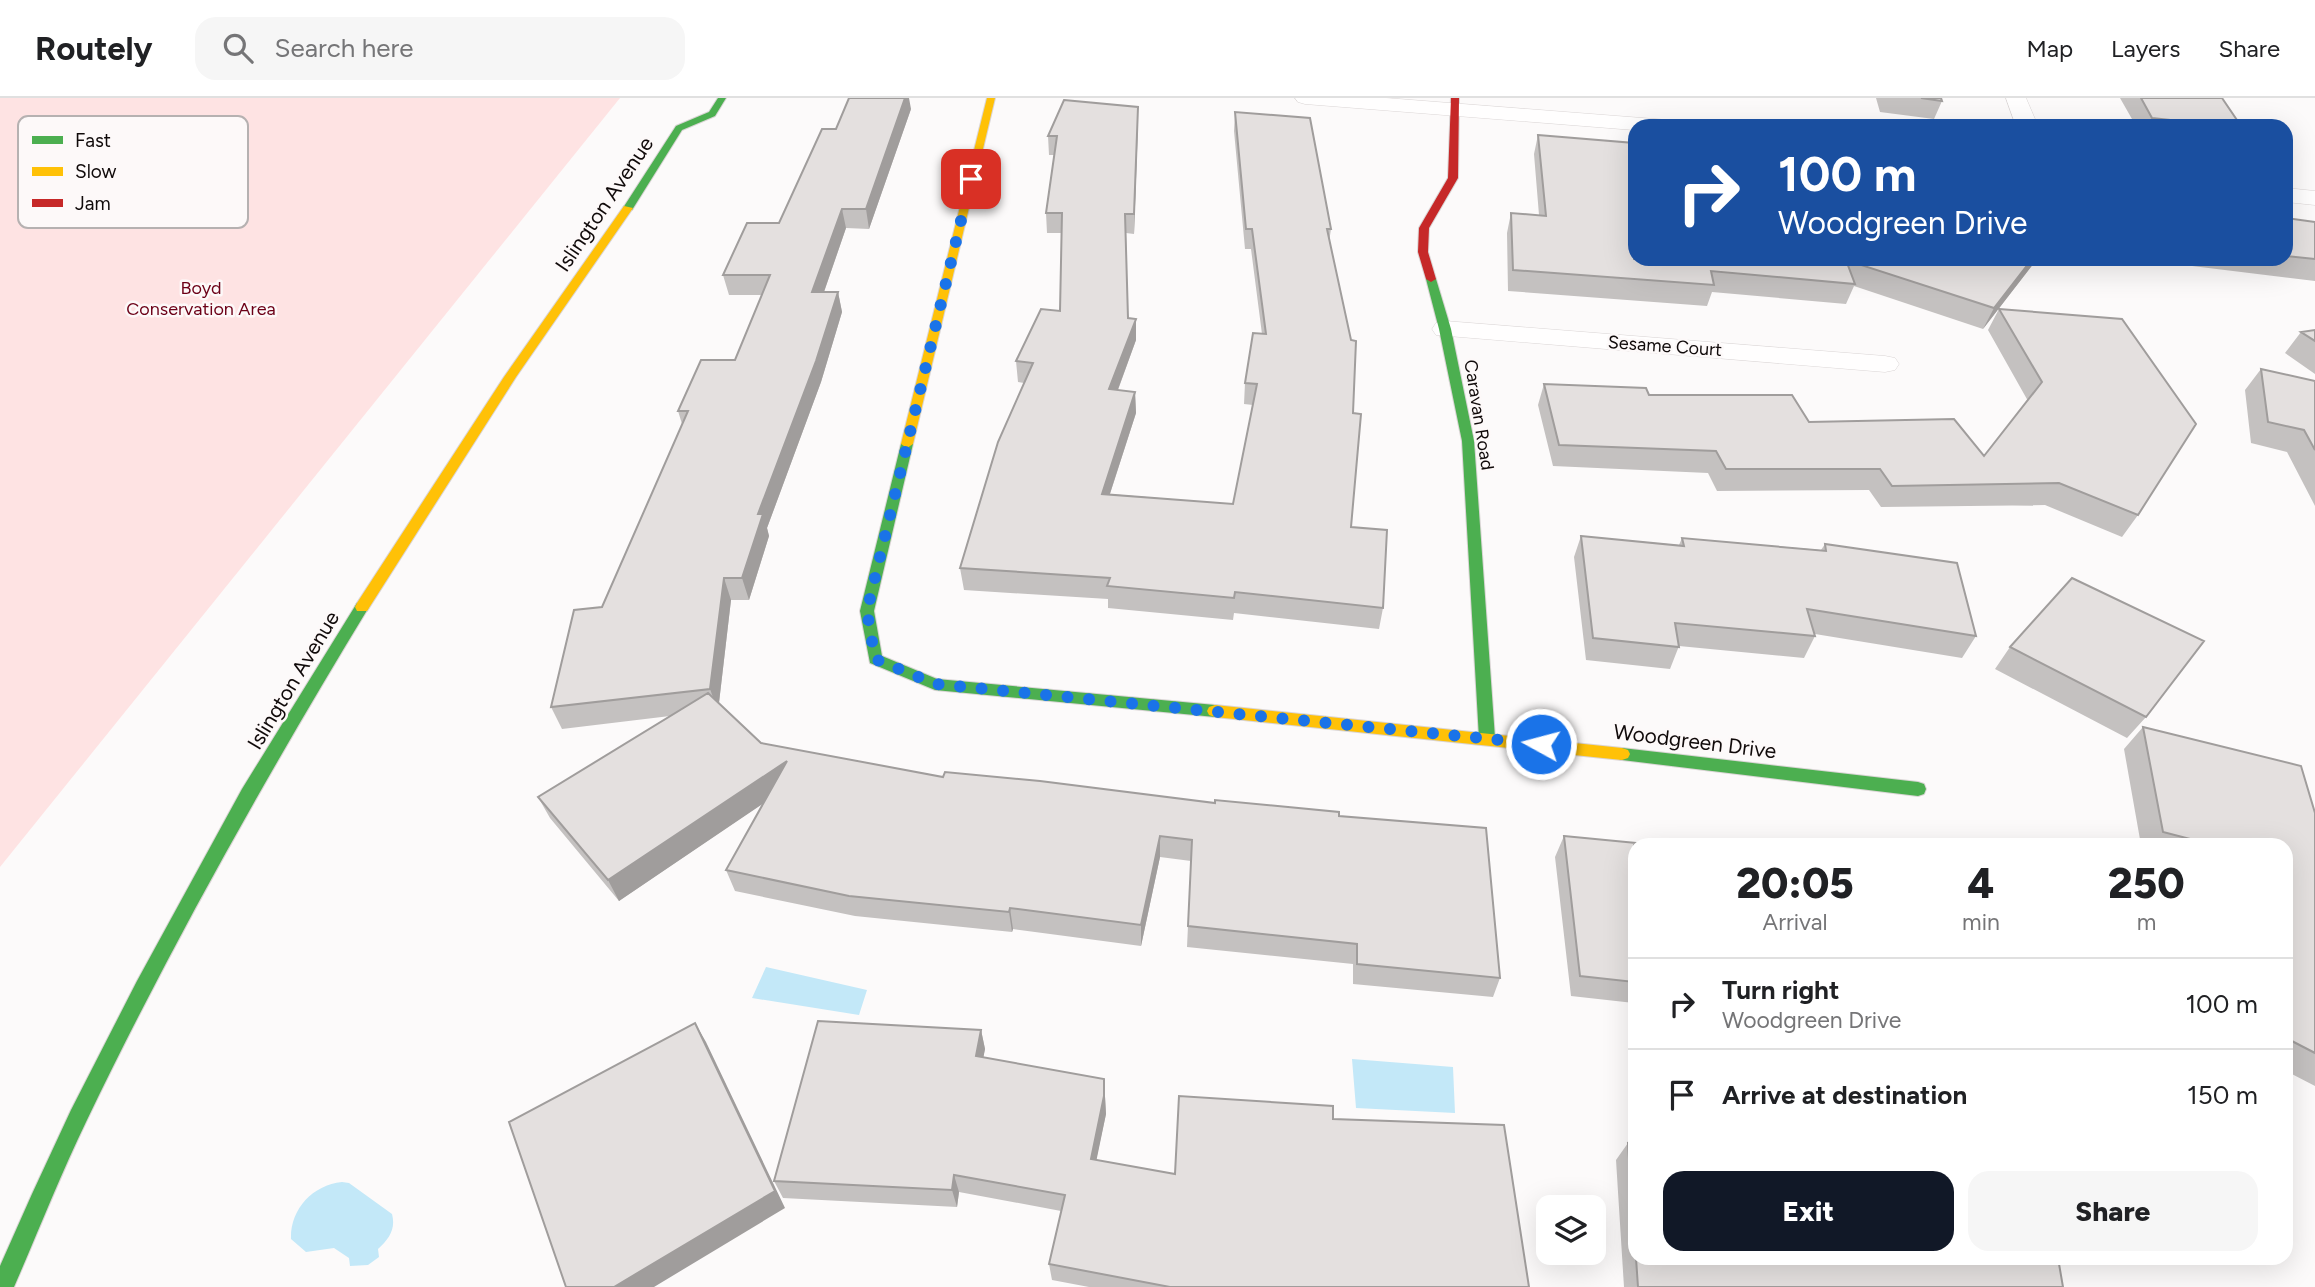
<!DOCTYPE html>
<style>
:root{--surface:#fff;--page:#f6f6f6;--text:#202124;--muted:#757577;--line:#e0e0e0;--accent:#111827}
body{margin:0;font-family:Figtree,sans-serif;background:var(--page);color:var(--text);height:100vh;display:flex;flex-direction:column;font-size:26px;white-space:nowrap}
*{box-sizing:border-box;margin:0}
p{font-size:23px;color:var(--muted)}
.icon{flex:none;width:38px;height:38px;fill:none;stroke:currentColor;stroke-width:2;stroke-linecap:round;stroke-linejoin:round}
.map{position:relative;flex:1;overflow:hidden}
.sheet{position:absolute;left:1628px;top:740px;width:665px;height:427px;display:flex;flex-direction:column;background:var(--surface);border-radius:21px;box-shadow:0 7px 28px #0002}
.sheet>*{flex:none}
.top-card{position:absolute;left:1628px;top:21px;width:665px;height:147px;border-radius:21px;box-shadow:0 7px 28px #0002;background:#1a4fa0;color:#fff;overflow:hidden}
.buttons{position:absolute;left:1536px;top:1097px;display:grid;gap:14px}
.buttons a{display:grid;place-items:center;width:70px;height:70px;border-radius:14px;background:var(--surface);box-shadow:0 7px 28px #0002;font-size:35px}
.pin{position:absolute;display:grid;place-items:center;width:60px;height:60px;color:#fff;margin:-30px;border-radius:14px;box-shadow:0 4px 10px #0006}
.me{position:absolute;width:77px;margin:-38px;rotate:277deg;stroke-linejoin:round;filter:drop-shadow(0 0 5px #0008)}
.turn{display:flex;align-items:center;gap:24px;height:147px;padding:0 35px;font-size:32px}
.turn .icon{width:91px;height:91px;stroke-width:2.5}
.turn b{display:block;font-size:49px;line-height:60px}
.eta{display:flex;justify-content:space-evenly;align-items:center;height:119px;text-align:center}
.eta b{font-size:42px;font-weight:800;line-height:49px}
.primary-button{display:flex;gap:14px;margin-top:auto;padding:14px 35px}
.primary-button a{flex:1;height:80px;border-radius:21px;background:var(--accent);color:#fff;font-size:28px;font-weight:800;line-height:80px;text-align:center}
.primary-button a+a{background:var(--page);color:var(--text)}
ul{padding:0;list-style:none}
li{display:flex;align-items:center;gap:21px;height:91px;padding:0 35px;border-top:2px solid var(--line)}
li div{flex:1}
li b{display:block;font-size:26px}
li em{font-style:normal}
header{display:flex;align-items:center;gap:42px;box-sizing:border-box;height:98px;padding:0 35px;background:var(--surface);border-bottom:2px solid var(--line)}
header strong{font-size:33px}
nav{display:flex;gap:38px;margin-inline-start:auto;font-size:24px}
.search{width:490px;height:63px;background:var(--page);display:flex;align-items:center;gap:18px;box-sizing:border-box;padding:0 24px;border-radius:21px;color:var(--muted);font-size:26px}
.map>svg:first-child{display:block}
</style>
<header>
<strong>Routely</strong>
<div class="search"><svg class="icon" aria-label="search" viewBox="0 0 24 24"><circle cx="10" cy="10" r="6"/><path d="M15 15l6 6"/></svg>Search here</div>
<nav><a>Map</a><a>Layers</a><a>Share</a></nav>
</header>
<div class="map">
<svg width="2315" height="1189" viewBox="0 0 2315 1189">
<rect width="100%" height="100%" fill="#fcfafa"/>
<path fill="#fee3e3" d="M 0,0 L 620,0 L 0,769 Z"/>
<path fill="#c3e8f8" d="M 766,869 L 867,892 L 859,917 L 752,900 Z
M 1352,961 L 1453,969 L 1455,1015 L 1356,1010 Z
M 342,1084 L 349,1085 L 392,1116 C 396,1131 389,1141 378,1151 L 379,1159 L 368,1167 L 350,1168 L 349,1160 L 334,1150 L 306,1154 L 291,1141 C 290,1112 312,1087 342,1084 Z"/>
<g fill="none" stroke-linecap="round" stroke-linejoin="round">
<defs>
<path id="street" d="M 1295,0 L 1386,0 L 1668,22 L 1676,23 L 1679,28 L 1634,28 L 1634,32 L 1305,6 L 1298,4 Z
M 2006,0 L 2026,0 L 2038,28 L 2016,28 Z
M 2286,90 L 2315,93 L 2315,107 L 2286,104 Z
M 1445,223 L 1885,258 L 1895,260 L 1899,266 L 1895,272 L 1885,274 L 1436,237 L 1432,231 L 1436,225 Z"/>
<path id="fast" d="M 718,0 L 726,0 L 715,18 L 682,32 L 632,112 L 624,112 L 623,110 L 676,28 L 709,14 Z
M 1431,178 L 1436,181 L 1451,231 L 1474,343 L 1495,640 L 1493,644 L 1481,644 L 1479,640 L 1462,343 L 1439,231 L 1426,181 Z
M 907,342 L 913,346 L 874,513 L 882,558 L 937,581 L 1215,607 L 1221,609 L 1223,613 L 1221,617 L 1215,619 L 935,592 L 870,565 L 860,513 L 901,346 Z
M 362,504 L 369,509 C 267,677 171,847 86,1024 C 60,1078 38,1134 14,1189 L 0,1189 L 0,1168 L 32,1096 L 71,1012 L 137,883 L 242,691 L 357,505 Z
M 1622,650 L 1918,684 L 1924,686 L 1926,691 L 1924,696 L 1918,698 L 1622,662 L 1616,660 L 1614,656 L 1616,652 Z"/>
<path id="slow" d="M 987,0 L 995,0 L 913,346 L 907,350 L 901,346 Z
M 624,108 L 633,110 L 516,279 L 367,513 L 357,513 L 355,509 L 357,505 L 504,279 Z
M 1215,607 L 1622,650 L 1628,652 L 1630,656 L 1628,660 L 1622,662 L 1215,619 L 1209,617 L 1207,613 L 1209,609 Z"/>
<path id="jam" d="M 1451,0 L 1459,0 L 1458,80 L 1429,130 L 1428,154 L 1436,181 L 1431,184 L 1426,181 L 1418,154 L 1419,130 L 1448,80 Z"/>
</defs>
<use href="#street" stroke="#dad5d5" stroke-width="1"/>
<use href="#fast" stroke="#dad5d5" stroke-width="2"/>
<use href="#slow" stroke="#dad5d5" stroke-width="2"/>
<use href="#jam" stroke="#dad5d5" stroke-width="2"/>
<use href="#street" fill="#fffefe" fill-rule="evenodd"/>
<use href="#fast" fill="#4caf50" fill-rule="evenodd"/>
<use href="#slow" fill="#ffc107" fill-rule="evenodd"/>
<use href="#jam" fill="#c62828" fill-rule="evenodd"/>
</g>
<path fill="#c4c1c0" d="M 1876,0 L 1941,0 L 1942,3 L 1934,21 L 1880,14 Z
M 2120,0 L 2222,0 L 2241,28 L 2136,28 Z
M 1138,9 L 1134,136 L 1126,135 L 1128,220 L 1136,242 L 1118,292 L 1135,294 L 1136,315 L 1110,396 L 1233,406 L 1253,307 L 1244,306 L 1245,285 L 1262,236 L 1251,151 L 1245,151 L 1234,33 L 1235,14 L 1331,131 L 1329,144 L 1353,315 L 1351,429 L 1383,510 L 1379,531 L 1234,515 L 1233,522 L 1108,510 L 1108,501 L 964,492 L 960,470 L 1024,285 L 1018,284 L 1016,263 L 1060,213 L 1062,135 L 1047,135 L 1046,115 L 1054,57 L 1049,57 L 1048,38 Z
M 911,11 L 869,131 L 846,130 L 824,194 L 838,194 L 842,214 L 821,284 L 767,430 L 769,438 L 749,502 L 731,502 L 719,605 L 761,645 L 943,679 L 1339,718 L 1500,880 L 1493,899 L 1353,886 L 1353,866 L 1187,849 L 1191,763 L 1160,759 L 1141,848 L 1013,831 L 1012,834 L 855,818 L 735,793 L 726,772 L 763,705 L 619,803 L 550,720 L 538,699 L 670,618 L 562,631 L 551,609 L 602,509 L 682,326 L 678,313 L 735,262 L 762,197 L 729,197 L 723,177 L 779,125 Z
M 1538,37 L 2037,161 L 1983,231 L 1854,188 L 1846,206 L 1712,194 L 1707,208 L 1508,193 L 1507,135 L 1511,115 L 1539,117 L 1534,56 Z
M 2286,120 L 2315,124 L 2315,183 L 2135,161 L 2286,161 Z
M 1999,211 L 2138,417 L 2122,439 L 2045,407 L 1881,409 L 1869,392 L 1717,393 L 1708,375 L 1553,368 L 1538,307 L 1544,286 L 1649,297 L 1809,324 L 1984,358 L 2028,303 L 1988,232 Z
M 2315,232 L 2315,276 L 2285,255 L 2301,234 Z
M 2261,271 L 2315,283 L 2315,408 L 2287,354 L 2251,345 L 2245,292 Z
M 1581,438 L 1679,447 L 1682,440 L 1821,452 L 1825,446 L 1976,538 L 1962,560 L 1815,536 L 1815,538 L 1804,560 L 1679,548 L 1670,571 L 1586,562 L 1574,459 Z
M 2010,549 L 2146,619 L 2127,640 L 1995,571 Z
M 2143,629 L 2315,715 L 2315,988 L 2286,973 L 2286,747 L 2141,747 L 2124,651 Z
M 1564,738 L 1634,747 L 1634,905 L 1571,898 L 1555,759 Z
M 981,932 L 985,951 L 983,960 L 1104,981 L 1106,1016 L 1096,1062 L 1175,1076 L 1333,1021 L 1529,1189 L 1089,1189 L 1052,1182 L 1049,1166 L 1061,1113 L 959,1094 L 957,1109 L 783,1100 L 774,1083 Z
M 1628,1045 L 1634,1046 L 1634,1160 L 2058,1160 L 2063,1189 L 1624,1189 L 1616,1062 Z"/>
<path fill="#a09d9c" d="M 905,0 L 909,0 L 911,11 L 869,131 L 866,111 Z
M 1138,9 L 1138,27 L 1134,136 L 1134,116 Z
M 842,111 L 846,130 L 817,214 L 812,194 Z
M 2032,161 L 2037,161 L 1983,231 L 1994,210 Z
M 838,194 L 842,214 L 821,284 L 767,430 L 769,438 L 749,502 L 742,480 L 758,416 Z
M 1136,221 L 1136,242 L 1110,313 L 1109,291 Z
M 1135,294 L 1136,315 L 1103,417 L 1102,396 Z
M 724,480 L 731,502 L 718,613 L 710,591 Z
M 787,663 L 795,684 L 619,803 L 608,782 Z
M 1160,738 L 1160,759 L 1141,848 L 1141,827 Z
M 1010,810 L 1013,831 L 1012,834 L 1009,814 Z
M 695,925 L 706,944 L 785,1110 L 654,1189 L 614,1189 Z
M 981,932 L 985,951 L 980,977 L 976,958 Z
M 1104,981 L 1106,1016 L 1093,1079 L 1091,1061 Z
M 954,1077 L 959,1094 L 957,1109 L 952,1092 Z"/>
<path fill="#e4e0df" stroke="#a09d9c" stroke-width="2" d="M 849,0 L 905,0 L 866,111 L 842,111 L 812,194 L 838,194 L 816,263 L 758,416 L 763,416 L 742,480 L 724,480 L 710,591 L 551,609 L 574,512 L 602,509 L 688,313 L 678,313 L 701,262 L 735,262 L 770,177 L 723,177 L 747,125 L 779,125 L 822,31 L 836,31 Z
M 1921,0 L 1941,0 L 1942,3 Z
M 2141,0 L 2222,0 L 2241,28 L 2182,28 L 2179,23 L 2152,20 Z
M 1064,2 L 1138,9 L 1134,116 L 1125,116 L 1128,220 L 1136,221 L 1109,291 L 1135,294 L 1102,396 L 1233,406 L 1257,286 L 1245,285 L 1253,235 L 1266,236 L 1252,131 L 1246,131 L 1235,14 L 1310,20 L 1331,131 L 1327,131 L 1351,242 L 1356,243 L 1353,315 L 1361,316 L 1351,429 L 1387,432 L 1383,510 L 1235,494 L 1234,500 L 1107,488 L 1110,480 L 960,470 L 998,344 L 1033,265 L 1016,263 L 1041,211 L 1060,213 L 1062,115 L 1046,115 L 1057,38 L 1048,38 Z
M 1538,37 L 1634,45 L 1634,161 L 2032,161 L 1994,210 L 1846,162 L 1855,186 L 1711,173 L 1714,187 L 1513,172 L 1511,115 L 1546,118 Z
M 2286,120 L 2315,124 L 2315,161 L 2286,158 Z
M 1999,211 L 2122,221 L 2196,326 L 2138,417 L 2059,385 L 1892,388 L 1880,371 L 1726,371 L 1716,353 L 1559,347 L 1544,286 L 1646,290 L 1649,297 L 1792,297 L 1809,324 L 1954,321 L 1984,358 L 2042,284 Z
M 2315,232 L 2315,243 L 2301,234 Z
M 2261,271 L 2315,283 L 2315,352 L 2304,332 L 2268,324 Z
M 1581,438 L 1684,448 L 1682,440 L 1826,453 L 1825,446 L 1957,465 L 1976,538 L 1807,511 L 1815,538 L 1675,525 L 1679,549 L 1593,540 Z
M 2072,480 L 2204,543 L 2146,619 L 2010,549 Z
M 708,595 L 761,645 L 943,679 L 945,674 L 1040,683 L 1215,705 L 1215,702 L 1339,714 L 1339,718 L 1486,730 L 1500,880 L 1357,866 L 1357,846 L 1188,828 L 1192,742 L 1160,738 L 1141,827 L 1010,810 L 1009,814 L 849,798 L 726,772 L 787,663 L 608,782 L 538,699 Z
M 2143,629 L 2301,668 L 2315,715 L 2315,955 L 2286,940 L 2286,747 L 2188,747 L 2190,741 L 2163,734 Z
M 1564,738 L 1657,747 L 1634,747 L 1634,884 L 1580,878 Z
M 818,923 L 981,932 L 976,958 L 1104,981 L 1104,998 L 1091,1061 L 1175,1076 L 1179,998 L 1333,1008 L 1333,1021 L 1504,1027 L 1529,1189 L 1170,1189 L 1049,1166 L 1065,1097 L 954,1077 L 952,1092 L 774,1083 Z
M 695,925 L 775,1093 L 614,1189 L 566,1189 L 509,1024 Z
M 1628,1045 L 1634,1046 L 1634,1142 Z
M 1636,1160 L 2058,1160 L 2063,1189 L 1638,1189 Z"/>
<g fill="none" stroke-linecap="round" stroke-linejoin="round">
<path stroke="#1a73e8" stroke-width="12" stroke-dasharray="0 21.6" d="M 971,81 L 867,513 L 875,561 L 935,586 L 1541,646"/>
</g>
<g text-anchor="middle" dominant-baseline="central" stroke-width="5" stroke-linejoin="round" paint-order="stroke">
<g font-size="18" fill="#6c0017" stroke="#fdf9f9">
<text x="201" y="190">Boyd<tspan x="201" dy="21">Conservation Area</tspan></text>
</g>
<g font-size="18" fill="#100a0a" stroke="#fdf9f9">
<text transform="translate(1665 248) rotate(4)">Sesame Court</text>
<text transform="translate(1479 317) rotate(81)">Caravan Road</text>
</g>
<g font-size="21" fill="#100a0a" stroke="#fdf9f9">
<text transform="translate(604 106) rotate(-56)">Islington Avenue</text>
<text transform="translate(293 582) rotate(-59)">Islington Avenue</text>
<text transform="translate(1695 643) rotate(7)">Woodgreen Drive</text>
</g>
</g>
<rect x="18" y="18" width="230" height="112" rx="10" fill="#fdf9f9" stroke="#b6b1b1" stroke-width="2"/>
<rect x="32" y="38" width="31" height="8" fill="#4caf50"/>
<rect x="32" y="69" width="31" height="9" fill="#ffc107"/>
<rect x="32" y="101" width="31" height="8" fill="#c62828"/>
<g font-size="19" fill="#100a0a">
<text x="75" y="49">Fast</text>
<text x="75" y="80">Slow</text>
<text x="75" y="112">Jam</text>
</g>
</svg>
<div class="buttons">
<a><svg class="icon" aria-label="layers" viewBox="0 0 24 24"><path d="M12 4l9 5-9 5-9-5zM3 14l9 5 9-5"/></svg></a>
</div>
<div class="pin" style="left:971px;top:81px;background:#d93025"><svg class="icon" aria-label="arrive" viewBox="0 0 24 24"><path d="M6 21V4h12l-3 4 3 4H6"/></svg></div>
<svg class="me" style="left:1541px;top:646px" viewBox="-20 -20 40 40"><circle r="17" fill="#1a73e8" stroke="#fff" stroke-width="3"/><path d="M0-11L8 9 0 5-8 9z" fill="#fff"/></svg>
<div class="top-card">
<div class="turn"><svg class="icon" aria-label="right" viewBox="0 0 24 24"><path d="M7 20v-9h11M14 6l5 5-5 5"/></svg><div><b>100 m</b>Woodgreen Drive</div></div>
</div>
<section class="sheet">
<div class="eta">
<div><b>20:05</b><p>Arrival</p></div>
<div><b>4</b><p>min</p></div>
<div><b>250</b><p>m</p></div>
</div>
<ul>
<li><svg class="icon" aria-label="right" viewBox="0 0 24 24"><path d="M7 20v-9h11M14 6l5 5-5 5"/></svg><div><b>Turn right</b><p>Woodgreen Drive</p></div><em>100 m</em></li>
<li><svg class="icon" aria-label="arrive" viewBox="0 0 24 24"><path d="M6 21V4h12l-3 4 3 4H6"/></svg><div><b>Arrive at destination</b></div><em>150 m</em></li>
</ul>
<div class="primary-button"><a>Exit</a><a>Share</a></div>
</section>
</div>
